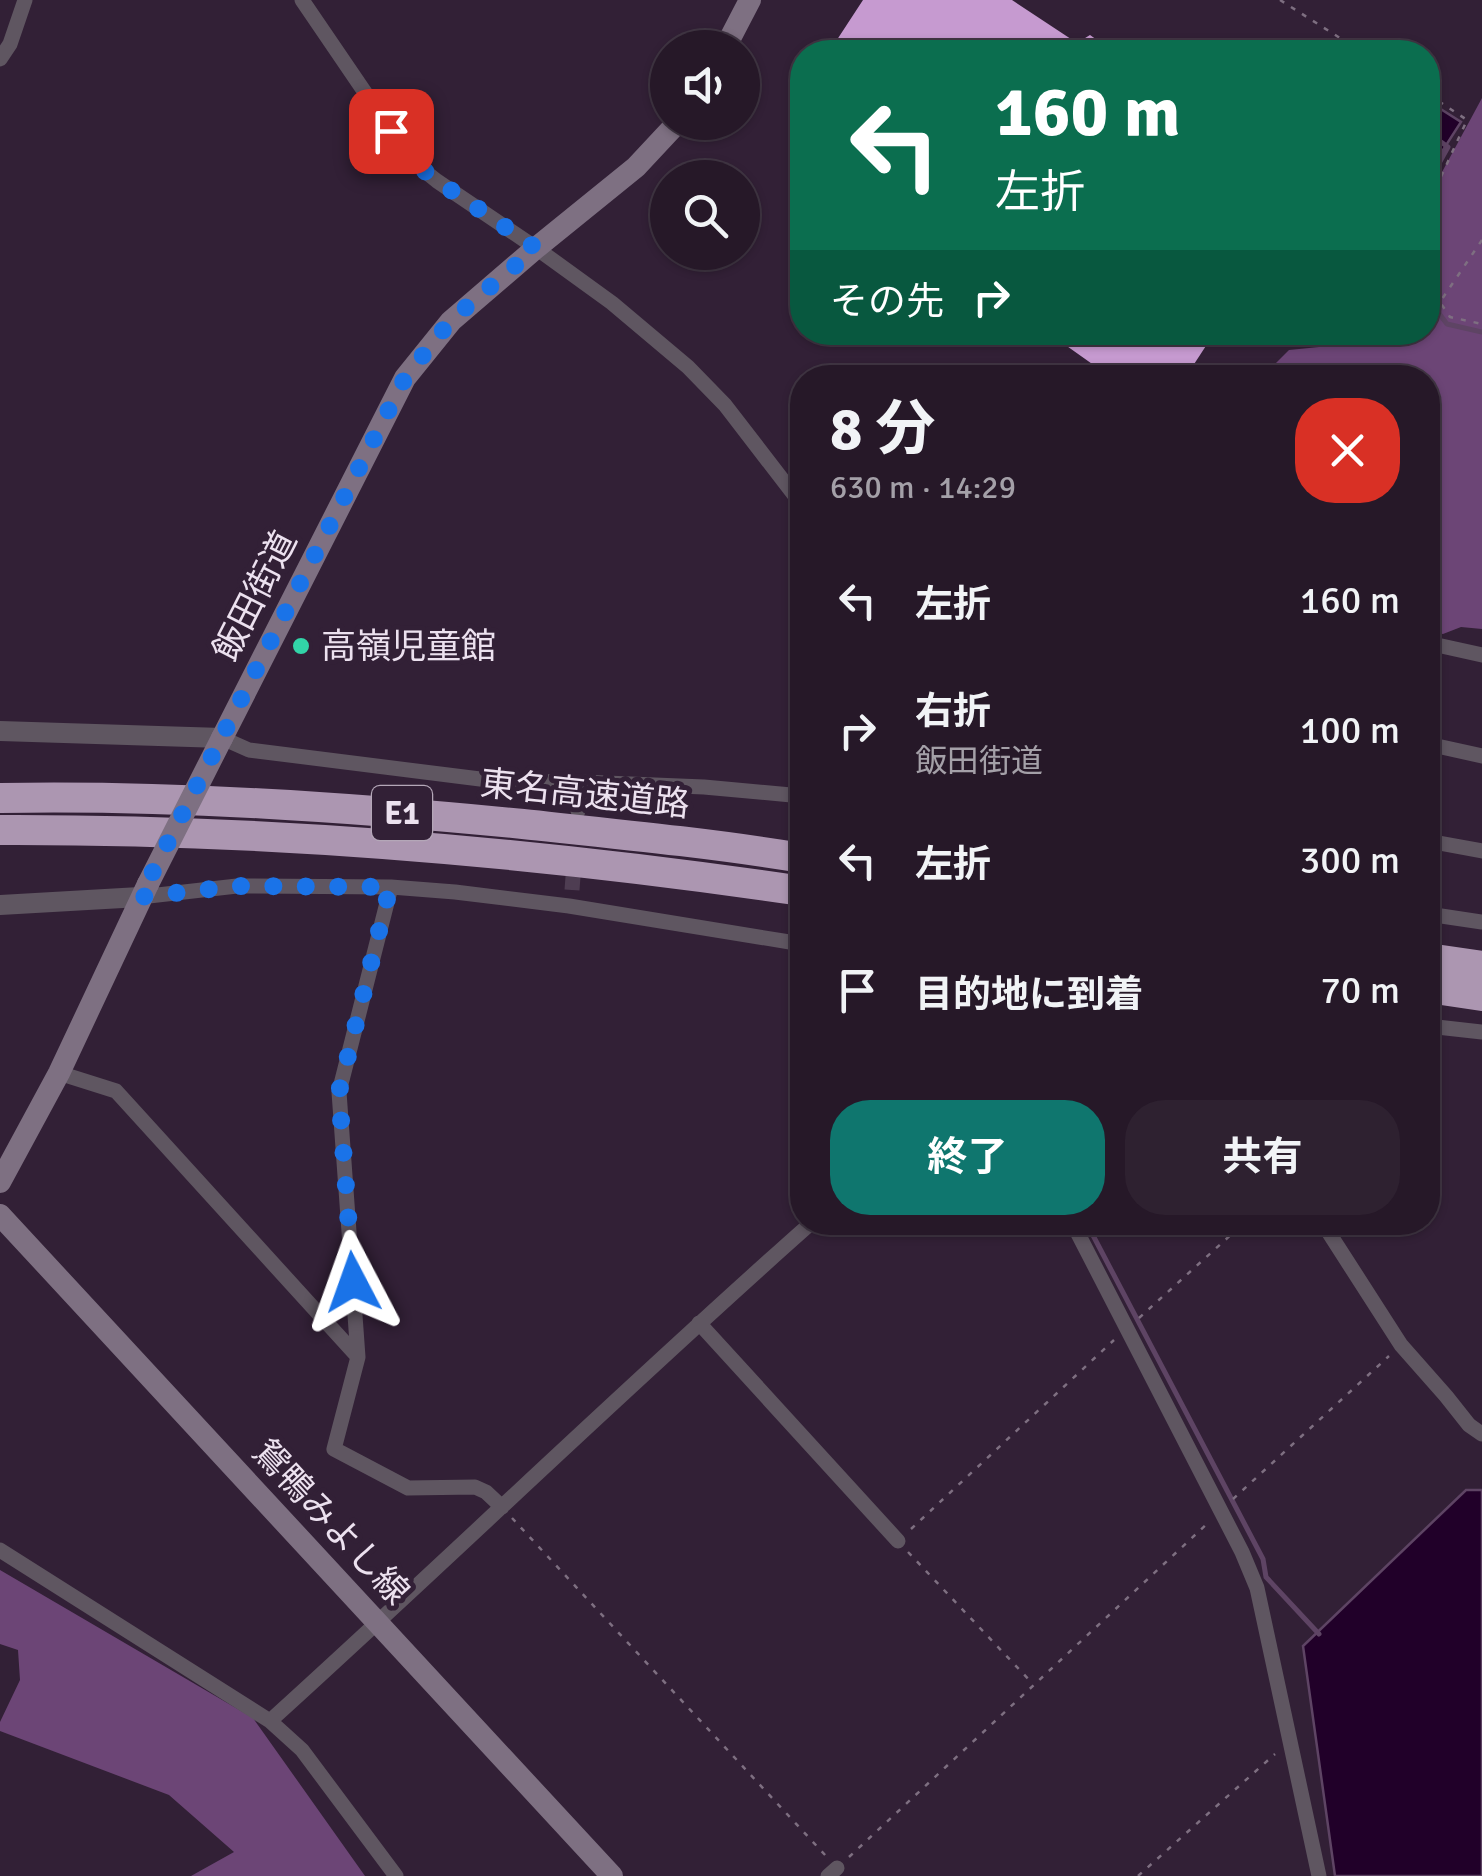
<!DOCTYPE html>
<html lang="ja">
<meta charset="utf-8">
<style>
:root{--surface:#261828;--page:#2e2130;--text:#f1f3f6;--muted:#a4a0a8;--line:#423745;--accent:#0f766e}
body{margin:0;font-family:Signika,"Noto Sans JP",sans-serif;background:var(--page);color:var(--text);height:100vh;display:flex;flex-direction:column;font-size:38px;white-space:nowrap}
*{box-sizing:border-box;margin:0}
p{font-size:32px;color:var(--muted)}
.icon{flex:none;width:55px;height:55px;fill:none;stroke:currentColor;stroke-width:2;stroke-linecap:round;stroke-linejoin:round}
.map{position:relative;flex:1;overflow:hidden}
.side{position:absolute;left:790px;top:365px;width:650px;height:870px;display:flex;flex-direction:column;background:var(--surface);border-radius:40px;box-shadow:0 2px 8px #0004,0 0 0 2px var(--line)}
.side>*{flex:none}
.guide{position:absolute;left:790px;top:40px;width:650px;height:305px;border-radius:40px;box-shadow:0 2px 8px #0004,0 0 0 2px var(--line);background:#0b6e4f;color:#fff;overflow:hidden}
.controls{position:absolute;left:650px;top:30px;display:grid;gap:20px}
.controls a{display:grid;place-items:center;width:110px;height:110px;border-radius:50%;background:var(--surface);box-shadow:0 2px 8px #0004,0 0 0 2px var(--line);font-size:50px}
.pin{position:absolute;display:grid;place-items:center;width:85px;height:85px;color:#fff;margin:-42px;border-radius:20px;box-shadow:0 5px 15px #0006}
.me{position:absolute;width:110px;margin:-55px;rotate:356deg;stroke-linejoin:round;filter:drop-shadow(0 0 8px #0008)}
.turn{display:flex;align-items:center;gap:35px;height:210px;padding:0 40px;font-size:45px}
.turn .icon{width:130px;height:130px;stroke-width:2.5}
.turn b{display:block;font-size:70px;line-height:85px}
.then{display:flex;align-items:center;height:95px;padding:0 40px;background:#0003;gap:20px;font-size:38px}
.round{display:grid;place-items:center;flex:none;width:105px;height:105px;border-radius:40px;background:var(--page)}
.overview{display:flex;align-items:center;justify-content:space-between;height:170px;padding:0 40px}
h1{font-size:60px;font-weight:700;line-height:75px}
.cta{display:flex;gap:20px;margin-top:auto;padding:20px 40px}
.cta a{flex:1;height:115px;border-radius:40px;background:var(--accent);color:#fff;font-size:40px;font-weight:700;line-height:115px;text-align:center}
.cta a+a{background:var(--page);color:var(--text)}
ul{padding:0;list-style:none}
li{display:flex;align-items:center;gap:30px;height:130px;padding:0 40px}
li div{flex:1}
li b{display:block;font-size:38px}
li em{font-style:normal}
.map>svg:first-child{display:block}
</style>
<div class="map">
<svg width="1482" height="1876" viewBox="0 0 1482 1876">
<rect width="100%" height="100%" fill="#322036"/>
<path fill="#6c4576" d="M 1482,98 L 1482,629 L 1461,627 L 1443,634 L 1428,631 L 1428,378 L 1262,377 L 1289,350 L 1339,345 L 1348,333 L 1428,332 L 1428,198 Z
M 0,1570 L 253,1718 L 365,1876 L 191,1876 L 234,1852 L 169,1795 L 0,1731 L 0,1722 L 20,1680 L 18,1650 L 0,1644 Z"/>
<path fill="#210029" stroke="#5e4464" stroke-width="2.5" d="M 1428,101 L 1461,122 L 1434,164 L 1428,160 Z
M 1466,1490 L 1482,1490 L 1482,1876 L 1335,1876 L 1303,1646 Z"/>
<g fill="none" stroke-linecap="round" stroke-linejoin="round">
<path stroke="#5e4464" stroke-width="5" d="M 1428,183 L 1448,147 L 1441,142
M 1428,299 L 1447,324 L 1482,332
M 1086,1222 L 1263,1559 L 1266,1577 L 1319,1634"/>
</g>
<path fill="#c69ad0" d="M 863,0 L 1012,0 L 1077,43 L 1090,35 L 1114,52 L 829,52 Z
M 1047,332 L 1215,332 L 1185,378 L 1164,378 L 1150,367 L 1143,378 L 1112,378 Z"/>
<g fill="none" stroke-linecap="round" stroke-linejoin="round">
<path stroke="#4e3d52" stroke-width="15" stroke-dasharray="15 8" stroke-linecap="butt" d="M 572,890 L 577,824"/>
<path stroke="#7e6f81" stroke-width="2.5" stroke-dasharray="5 8" stroke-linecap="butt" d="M 1280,0 L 1362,52
M 1428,94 L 1467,120 L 1428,205
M 1482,240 L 1440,302 L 1450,317 L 1482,324
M 1428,287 L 1439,301
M 1139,1318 L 1245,1222
M 1233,1499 L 1389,1356
M 512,1518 L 826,1856
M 911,1529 L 1114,1340
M 908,1552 L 1033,1684
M 849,1857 L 1209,1522
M 1138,1876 L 1275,1754"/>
<path stroke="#5f5661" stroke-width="15" d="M 302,0 L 411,160 L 437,181 L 536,248 L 612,303 L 688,367 L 725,405 L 802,505
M 0,59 L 10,44 L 25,0
M 1428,643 L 1482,655
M 222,738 L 249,750 L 496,781 L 581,782 L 704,787 L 802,796
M 1428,744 L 1482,756
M 578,811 L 581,782
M 1428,841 L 1482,851
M 391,887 L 339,1092 L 358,1357 L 334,1449 L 408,1488 L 475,1487 L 486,1492 L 502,1507
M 140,897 L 237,886 L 391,887 L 455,892 L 569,906 L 802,944
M 1428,914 L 1482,922
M 1428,1026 L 1482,1032
M 59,1073 L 116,1091 L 358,1357
M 1072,1222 L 1242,1552 L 1257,1588 L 1319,1876
M 1322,1222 L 1401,1345 L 1446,1396 L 1469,1425 L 1482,1434
M 699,1323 L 898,1541
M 0,1550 L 270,1721 L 302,1750 L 396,1876
M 270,1721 C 452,1556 627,1386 810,1224
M 828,1876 L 837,1868"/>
<path stroke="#5f5661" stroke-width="20" d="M 0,731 L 222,738
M 0,905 L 140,897"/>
<path stroke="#7e7082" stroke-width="22" d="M 725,48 L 750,0
M 222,738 L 405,378 L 451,321 L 536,248 L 636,167 L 678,122
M 0,1182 L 59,1073 L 148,884
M 0,1215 L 612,1876"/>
<path stroke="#ac96b1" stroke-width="30" d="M 0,798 C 175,795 349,807 523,824 C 617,834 710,843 802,858
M 0,830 C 269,829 537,852 802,891
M 1428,958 L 1482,966
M 1428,988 L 1482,996"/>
<path stroke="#7e7082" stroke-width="22" d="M 148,884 L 222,738"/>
</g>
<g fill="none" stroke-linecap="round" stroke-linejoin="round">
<path stroke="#1a73e8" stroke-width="18" stroke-dasharray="0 32.4" d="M 353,1282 L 339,1092 L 390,887 L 237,886 L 140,897 L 405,378 L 451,320 L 536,248 L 436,180 L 411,160 L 391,131"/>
</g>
<circle fill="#32d4a8" stroke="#322036" stroke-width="4" cx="301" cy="646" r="10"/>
<g text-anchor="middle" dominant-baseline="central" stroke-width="10" stroke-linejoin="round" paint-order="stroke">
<rect fill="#322036" stroke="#b4a7b8" stroke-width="2.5" x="372" y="786" width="60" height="54" rx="8"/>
<g font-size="32" font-weight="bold" fill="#ece1ef">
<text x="402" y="813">E1</text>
</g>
<g font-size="35" fill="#ece1ef" stroke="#322036">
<text transform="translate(255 596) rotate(-63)">飯田街道</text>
<text transform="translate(585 794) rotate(6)">東名高速道路</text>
<text transform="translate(331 1522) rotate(47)">鴛鴨みよし線</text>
</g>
<g font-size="35" fill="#ece1ef" stroke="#322036" text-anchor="start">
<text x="321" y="646">高嶺児童館</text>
</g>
</g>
</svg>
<div class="controls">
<a><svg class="icon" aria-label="sound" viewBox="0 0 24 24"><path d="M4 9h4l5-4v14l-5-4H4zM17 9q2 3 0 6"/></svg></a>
<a><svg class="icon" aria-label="search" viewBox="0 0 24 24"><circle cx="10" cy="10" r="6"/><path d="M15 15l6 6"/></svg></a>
</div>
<div class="pin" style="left:391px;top:131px;background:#d93025"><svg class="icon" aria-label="arrive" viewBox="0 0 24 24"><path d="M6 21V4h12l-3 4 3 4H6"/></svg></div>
<svg class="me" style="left:353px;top:1282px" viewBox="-20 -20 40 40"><path d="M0-17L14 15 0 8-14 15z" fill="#1a73e8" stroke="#fff" stroke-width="4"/></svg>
<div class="guide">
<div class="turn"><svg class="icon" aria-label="left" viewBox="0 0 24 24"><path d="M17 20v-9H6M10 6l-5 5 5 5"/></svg><div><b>160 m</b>左折</div></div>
<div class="then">その先<svg class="icon" aria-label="right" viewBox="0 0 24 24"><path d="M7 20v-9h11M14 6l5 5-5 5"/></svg></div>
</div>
<section class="side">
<div class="overview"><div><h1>8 分</h1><p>630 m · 14:29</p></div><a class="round" style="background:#d93025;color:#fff"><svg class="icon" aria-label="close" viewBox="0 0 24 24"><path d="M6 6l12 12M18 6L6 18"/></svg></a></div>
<ul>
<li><svg class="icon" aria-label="left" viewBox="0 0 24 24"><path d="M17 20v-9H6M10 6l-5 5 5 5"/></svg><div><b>左折</b></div><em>160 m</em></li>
<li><svg class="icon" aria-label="right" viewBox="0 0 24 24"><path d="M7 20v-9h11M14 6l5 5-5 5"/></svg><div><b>右折</b><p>飯田街道</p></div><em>100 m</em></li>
<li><svg class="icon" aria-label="left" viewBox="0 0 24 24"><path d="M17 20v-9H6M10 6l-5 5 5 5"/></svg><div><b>左折</b></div><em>300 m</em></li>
<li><svg class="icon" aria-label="arrive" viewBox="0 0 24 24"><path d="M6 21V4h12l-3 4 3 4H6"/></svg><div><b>目的地に到着</b></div><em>70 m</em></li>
</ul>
<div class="cta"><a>終了</a><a>共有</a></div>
</section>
</div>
